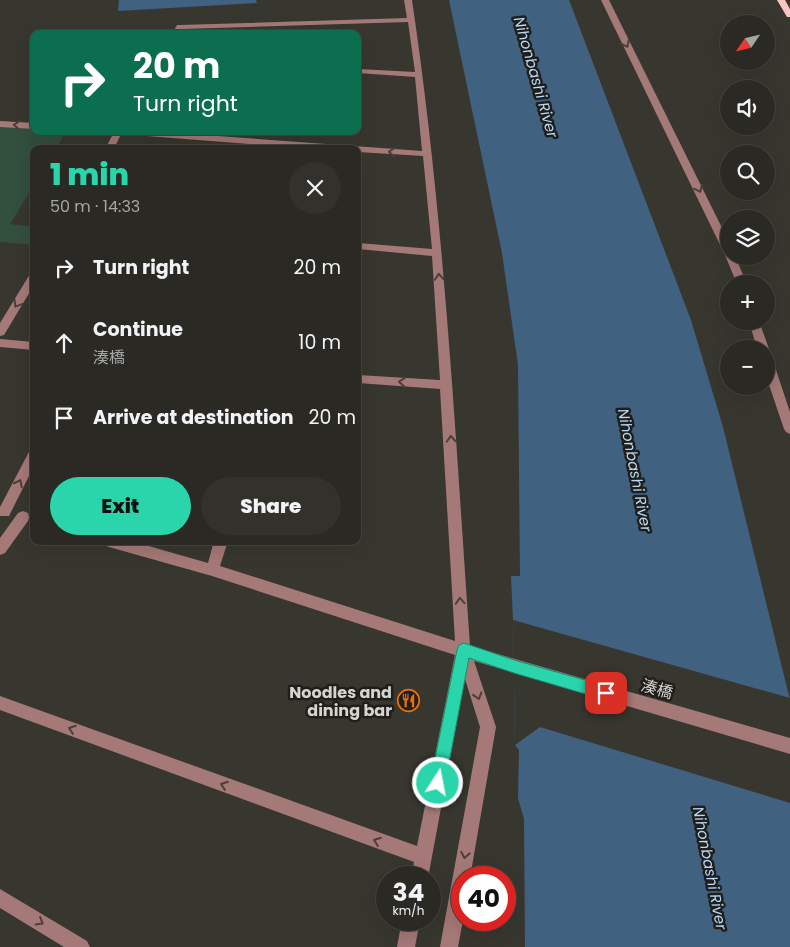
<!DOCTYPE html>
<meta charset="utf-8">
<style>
:root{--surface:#2a2923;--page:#32312b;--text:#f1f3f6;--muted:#a5a6a6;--line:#464541;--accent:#2bd5ac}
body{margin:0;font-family:Poppins,"Noto Sans JP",sans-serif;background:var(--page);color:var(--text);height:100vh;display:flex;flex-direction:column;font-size:19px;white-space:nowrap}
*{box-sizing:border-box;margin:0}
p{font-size:16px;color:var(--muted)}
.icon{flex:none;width:28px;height:28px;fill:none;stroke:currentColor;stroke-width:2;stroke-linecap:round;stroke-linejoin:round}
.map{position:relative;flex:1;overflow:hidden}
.drawer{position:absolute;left:30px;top:145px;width:331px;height:400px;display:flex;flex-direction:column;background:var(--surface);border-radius:10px;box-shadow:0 5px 20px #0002,0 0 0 1px var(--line)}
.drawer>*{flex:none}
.banner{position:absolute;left:30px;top:30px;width:331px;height:105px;border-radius:10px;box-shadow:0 5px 20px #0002,0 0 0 1px var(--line);background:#0b6e4f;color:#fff;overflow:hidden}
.needle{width:32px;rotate:235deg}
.controls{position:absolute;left:720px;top:15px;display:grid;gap:10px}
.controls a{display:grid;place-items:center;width:55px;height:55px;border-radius:50%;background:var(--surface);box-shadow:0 5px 20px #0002,0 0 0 1px var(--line);font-size:25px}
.speed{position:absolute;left:376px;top:866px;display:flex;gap:10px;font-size:25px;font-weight:700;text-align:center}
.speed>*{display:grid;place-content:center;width:65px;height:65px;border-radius:50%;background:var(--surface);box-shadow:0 5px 20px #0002,0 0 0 1px var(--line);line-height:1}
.speed small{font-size:12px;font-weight:400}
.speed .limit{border:8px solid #d22;background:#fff;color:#111}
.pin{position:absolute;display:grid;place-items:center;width:42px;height:42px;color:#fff;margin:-21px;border-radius:10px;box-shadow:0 2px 8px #0006}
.me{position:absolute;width:55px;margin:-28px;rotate:11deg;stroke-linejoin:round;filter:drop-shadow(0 0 4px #0008)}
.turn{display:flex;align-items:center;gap:18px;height:105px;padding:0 20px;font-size:22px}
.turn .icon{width:65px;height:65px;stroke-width:2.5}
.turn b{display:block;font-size:35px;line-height:42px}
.round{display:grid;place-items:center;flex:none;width:52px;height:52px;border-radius:26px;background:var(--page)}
.headline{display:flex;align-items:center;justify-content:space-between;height:85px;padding:0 20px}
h1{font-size:30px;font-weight:800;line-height:38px;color:var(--accent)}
.primary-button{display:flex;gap:10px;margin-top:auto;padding:10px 20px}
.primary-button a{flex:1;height:58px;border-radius:30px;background:var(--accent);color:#111;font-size:20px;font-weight:800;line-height:58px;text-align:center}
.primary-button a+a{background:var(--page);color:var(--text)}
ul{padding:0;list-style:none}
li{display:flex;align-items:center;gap:15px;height:75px;padding:0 20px}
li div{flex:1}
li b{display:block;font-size:19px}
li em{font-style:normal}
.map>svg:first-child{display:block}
</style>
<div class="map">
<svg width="790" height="947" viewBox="0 0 790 947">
<rect width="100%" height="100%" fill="#38372f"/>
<path fill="#334f3e" d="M 0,126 L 34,129 L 34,131 L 66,131 L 56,149 L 34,149 L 34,185 L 10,224 L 34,227 L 34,245 L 0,242 Z"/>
<path fill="#416180" d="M 119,0 L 256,0 L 257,3 L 118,11 Z
M 449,0 L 569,0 L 691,320 L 723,427 L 790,700 L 790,947 L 525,947 L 524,819 L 518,798 L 519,750 L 515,745 L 513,620 L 511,576 L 520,576 L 518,365 L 502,253 Z"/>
<path fill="#38372f" d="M 513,620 L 790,698 L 790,803 L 540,727 L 515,745 Z"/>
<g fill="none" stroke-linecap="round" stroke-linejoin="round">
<path fill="#a57977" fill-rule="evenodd" d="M 404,0 L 412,0 C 444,215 455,430 470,646 L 790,738 L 790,754 L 474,661 L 496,727 L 470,878 L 462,878 L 463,920 L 458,947 L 440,947 L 480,727 L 465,679 L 428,878 L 411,878 L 414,862 L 0,710 L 0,696 L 417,846 L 455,655 L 212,576 L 109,547 L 104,545 L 102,541 L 131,541 L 208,563 L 214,541 L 228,541 L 220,566 L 455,641 L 440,389 L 358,383 L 358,375 L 440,380 L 432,256 L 358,249 L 358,243 L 432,249 L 423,156 L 358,152 L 358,149 L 314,149 L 121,134 L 114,149 L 105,149 L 113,134 L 107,131 L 149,131 L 422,151 L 415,77 L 358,73 L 358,69 L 415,72 L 408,22 L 183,29 L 180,34 L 172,34 L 177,25 L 180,25 L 407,18 Z
M 601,0 L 609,0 L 729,242 L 729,256 L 735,256 L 747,284 L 737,284 L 725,255 Z
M 0,121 L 34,123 L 34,129 L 0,127 Z
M 34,273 L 34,285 L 4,335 L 0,336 L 0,323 L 30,274 Z
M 749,321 L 759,321 L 769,349 L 767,352 L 766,349 L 757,349 Z
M 0,339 L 34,342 L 34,350 L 0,347 Z
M 766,354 L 772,358 L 790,412 L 790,434 L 786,432 L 784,429 L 766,376 Z
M 34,448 L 34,466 L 9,516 L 0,516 L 0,507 L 30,450 Z
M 23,511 L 28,513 L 29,517 L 28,521 L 5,553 L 0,555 L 0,538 L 18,513 Z
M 0,889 L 87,941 L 90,947 L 64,947 L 0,908 Z
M 402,920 L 420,920 L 415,947 L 397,947 Z"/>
<path fill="#fbc5c2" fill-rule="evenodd" d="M 777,0 L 785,0 L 790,9 L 790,17 L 787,17 Z"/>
</g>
<defs><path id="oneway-chevron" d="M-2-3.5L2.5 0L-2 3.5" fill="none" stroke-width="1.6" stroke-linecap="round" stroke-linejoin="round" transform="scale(1.25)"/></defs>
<g stroke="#4e3e3b">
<use href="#oneway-chevron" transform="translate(626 44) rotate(64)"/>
<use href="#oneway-chevron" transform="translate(17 125) rotate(-176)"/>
<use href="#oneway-chevron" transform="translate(392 152) rotate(-176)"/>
<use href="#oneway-chevron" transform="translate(699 189) rotate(64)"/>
<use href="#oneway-chevron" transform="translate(439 277) rotate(-94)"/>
<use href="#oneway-chevron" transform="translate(17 304) rotate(121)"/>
<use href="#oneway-chevron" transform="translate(402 382) rotate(-176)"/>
<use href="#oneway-chevron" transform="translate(451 439) rotate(-93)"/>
<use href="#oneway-chevron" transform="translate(19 483) rotate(-63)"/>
<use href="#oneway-chevron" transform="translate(460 601) rotate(-94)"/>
<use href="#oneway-chevron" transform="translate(478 696) rotate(73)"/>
<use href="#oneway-chevron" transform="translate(72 729) rotate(-160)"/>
<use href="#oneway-chevron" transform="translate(224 785) rotate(-160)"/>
<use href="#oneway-chevron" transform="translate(377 841) rotate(-160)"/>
<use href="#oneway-chevron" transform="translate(465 855) rotate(100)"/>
<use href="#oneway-chevron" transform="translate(40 922) rotate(31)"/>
</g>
<path fill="#2bd5ac" stroke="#1c8a70" d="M 464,643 L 514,660 L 606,686 L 611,688 L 613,693 L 611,698 L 606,700 L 514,673 L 469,658 L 445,783 L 443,788 L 438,790 L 432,788 L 430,783 L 457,650 L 459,645 Z"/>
<defs>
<symbol id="restaurant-ring" viewBox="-11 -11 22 22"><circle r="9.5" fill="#1f1e1b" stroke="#e8710a" stroke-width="1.5"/><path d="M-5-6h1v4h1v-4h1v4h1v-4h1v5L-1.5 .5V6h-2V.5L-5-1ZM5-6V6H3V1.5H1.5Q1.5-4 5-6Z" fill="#e8710a"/></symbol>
</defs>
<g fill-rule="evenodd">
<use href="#restaurant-ring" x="396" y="688" width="25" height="25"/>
</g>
<g text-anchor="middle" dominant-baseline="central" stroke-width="5" stroke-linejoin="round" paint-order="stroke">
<g font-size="15" font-style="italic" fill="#b8d8f8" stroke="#1f1e1b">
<text transform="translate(536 77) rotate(74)">Nihonbashi River</text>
<text transform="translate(635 470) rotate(79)">Nihonbashi River</text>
<text transform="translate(710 868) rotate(79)">Nihonbashi River</text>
</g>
<g font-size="16" fill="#d5d4cf" stroke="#1f1e1b">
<text transform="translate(657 689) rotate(16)">湊橋</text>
</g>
<g font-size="16" font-weight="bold" fill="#d5d4cf" stroke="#1f1e1b" text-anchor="end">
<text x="392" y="692">Noodles and<tspan x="392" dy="18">dining bar</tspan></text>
</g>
</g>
</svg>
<div class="controls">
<a><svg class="needle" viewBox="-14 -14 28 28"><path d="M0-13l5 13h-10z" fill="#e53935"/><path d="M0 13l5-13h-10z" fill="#a5a6a6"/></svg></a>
<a><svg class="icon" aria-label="sound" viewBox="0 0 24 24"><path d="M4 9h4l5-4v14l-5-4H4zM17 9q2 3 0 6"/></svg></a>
<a><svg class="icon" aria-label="search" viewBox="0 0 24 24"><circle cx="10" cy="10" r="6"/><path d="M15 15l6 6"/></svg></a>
<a><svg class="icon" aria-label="layers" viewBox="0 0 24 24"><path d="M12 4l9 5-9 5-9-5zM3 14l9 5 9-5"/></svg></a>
<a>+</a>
<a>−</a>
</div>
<div class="speed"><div>34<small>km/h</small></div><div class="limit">40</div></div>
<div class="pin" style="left:606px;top:693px;background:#d93025"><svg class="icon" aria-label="arrive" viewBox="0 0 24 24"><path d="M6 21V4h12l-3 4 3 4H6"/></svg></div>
<svg class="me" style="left:438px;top:783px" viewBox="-20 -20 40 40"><circle r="17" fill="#2bd5ac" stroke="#fff" stroke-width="3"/><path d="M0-11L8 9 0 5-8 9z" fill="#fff"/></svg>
<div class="banner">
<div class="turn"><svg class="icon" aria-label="right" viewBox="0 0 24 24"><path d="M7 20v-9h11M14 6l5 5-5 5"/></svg><div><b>20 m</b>Turn right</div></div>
</div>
<section class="drawer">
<div class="headline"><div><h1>1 min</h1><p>50 m · 14:33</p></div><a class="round"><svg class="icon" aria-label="close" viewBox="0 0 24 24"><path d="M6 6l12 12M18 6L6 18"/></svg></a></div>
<ul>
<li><svg class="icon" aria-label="right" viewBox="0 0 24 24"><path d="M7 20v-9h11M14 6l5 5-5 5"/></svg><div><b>Turn right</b></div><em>20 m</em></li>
<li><svg class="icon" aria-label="ahead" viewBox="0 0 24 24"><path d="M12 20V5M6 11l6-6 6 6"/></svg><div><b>Continue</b><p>湊橋</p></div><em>10 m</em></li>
<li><svg class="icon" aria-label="arrive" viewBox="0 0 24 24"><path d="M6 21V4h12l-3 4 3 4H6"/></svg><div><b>Arrive at destination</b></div><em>20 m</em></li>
</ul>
<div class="primary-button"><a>Exit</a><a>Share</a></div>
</section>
</div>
